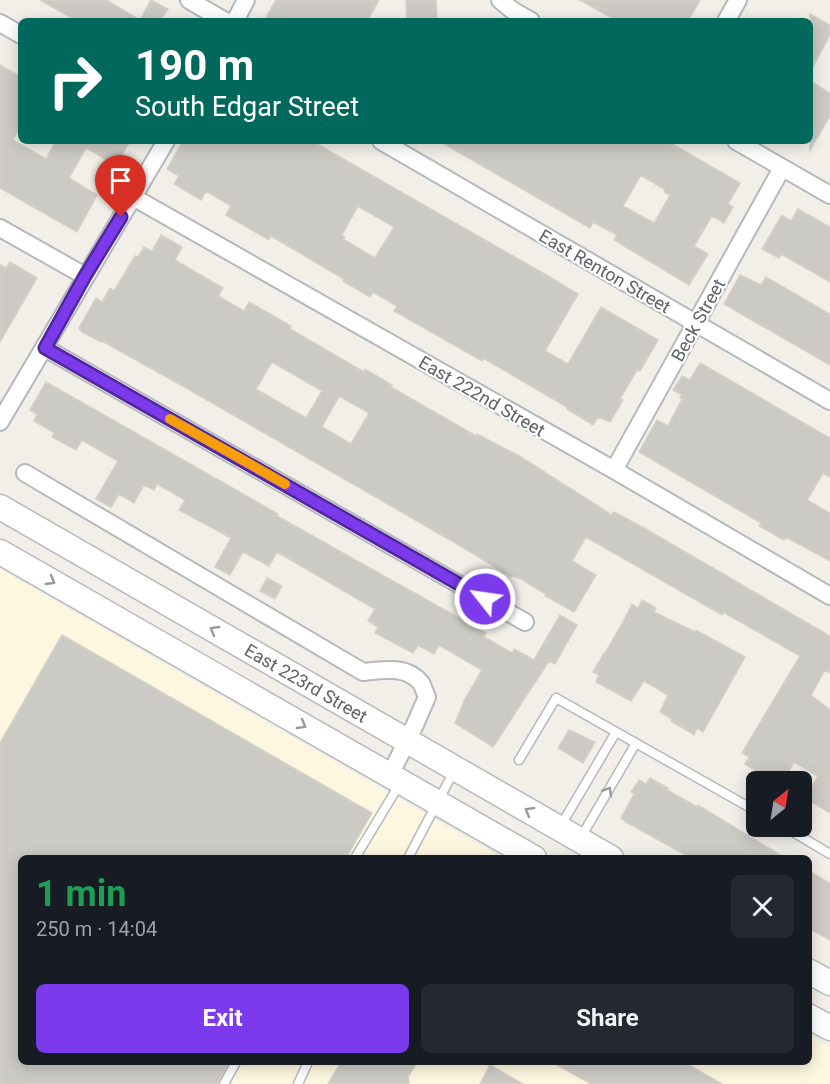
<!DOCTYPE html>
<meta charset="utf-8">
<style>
:root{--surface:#171b24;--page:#242831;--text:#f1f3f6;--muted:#9ea1a6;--accent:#7c3aed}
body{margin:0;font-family:Roboto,sans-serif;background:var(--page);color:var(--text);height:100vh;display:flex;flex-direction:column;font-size:22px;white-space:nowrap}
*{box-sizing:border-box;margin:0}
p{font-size:20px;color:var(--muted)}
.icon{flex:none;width:33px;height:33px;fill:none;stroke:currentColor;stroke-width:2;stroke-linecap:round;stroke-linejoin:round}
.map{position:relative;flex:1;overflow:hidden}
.side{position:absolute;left:18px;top:855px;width:794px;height:210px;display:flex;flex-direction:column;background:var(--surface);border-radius:9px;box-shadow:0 3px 15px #0003}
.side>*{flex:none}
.guide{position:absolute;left:18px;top:18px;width:795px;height:126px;border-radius:9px;box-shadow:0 3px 15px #0003;background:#00695c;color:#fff;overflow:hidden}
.needle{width:39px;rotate:30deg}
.tools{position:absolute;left:746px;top:771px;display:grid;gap:12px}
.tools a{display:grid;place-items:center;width:66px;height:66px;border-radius:9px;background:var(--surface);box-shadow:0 3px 15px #0003;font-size:30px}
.pin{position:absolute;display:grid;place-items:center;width:51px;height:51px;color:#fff;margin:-62px -26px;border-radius:50% 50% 50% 0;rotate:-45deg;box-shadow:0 0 6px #0007}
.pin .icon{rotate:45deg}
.me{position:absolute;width:66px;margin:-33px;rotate:300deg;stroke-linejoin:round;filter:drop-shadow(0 0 4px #0008)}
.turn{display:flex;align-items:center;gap:21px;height:126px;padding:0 18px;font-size:27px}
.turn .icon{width:78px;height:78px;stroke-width:2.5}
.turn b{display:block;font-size:42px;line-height:51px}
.round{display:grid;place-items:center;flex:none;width:63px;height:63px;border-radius:9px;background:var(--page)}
.head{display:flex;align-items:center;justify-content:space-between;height:102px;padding:0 18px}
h1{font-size:36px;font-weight:700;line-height:45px;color:#1e9e55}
.action{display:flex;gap:12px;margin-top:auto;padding:12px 18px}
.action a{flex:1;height:69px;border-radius:9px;background:var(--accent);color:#fff;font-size:24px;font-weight:700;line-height:69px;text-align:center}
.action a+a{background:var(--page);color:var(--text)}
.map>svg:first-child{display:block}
</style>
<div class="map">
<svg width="830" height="1084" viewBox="0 0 830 1084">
<rect width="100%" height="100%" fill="#f1efe8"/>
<path fill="#fef7e0" d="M 0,569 L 502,858 L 21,858 L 21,1062 L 808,1062 L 809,1035 L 830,1047 L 830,1084 L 0,1084 Z"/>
<path fill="#cccac5" stroke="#d6d1c6" stroke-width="1.5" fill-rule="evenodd" d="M 40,0 L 106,0 L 140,20 L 151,0 L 168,9 L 160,21 L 77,21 Z
M 276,0 L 379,0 L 367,21 L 264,21 Z
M 406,0 L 436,0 L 437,21 L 407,21 Z
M 580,0 L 700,0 L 688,21 L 617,21 Z
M 810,14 L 830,25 L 830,35 L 810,72 Z
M 0,65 L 21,77 L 21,125 L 13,140 L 46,159 L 56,141 L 130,141 L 116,165 L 86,148 L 69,178 L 97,195 L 77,232 L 0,188 Z
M 810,81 L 830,93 L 830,116 L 810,150 Z
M 183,141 L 312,141 L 548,276 L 578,294 L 545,351 L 568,364 L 601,307 L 658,340 L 640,371 L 637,370 L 620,399 L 623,400 L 610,422 L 598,417 L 593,425 L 567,409 L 567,407 L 483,358 L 482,361 L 394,311 L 397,306 L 373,292 L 370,297 L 343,281 L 344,279 L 271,236 L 269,240 L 226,215 L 231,206 L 206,191 L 201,200 L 174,184 L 179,176 L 167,169 ZM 358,206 L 394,227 L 375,258 L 343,239 L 345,237 L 342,235 Z
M 439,141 L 667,141 L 740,183 L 728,204 L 733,207 L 724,223 L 712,216 L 694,246 L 708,254 L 689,285 L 614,240 L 617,235 L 593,222 L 590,228 ZM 641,175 L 665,190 L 664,192 L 670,195 L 654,223 L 623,206 Z
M 798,209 L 830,227 L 830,282 L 781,254 L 779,258 L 762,249 L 782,215 L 791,221 Z
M 161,235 L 182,247 L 175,260 L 223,288 L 218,296 L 244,311 L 249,302 L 291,326 L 290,329 L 364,372 L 365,369 L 392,385 L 391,387 L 476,436 L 477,434 L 521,457 L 612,515 L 614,512 L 644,528 L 830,636 L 830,673 L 825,670 L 811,695 L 830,710 L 830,813 L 805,798 L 818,776 L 794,762 L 782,782 L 774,782 L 745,764 L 749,757 L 742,753 L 800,656 L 723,612 L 722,615 L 586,537 L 572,561 L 596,575 L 574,612 L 545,596 L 546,594 L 521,579 L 512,576 L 511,577 L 464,548 L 188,389 L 102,341 L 101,342 L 82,332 L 79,328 L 96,298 L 102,302 L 110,288 L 114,291 L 135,256 L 138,257 L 144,247 L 152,251 ZM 272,362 L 322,391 L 306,418 L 256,389 ZM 339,396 L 369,413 L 351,444 L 322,427 Z
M 10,262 L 37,278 L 0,342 L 0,265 L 6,268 Z
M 740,275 L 761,285 L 766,277 L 830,314 L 830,365 L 724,304 Z
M 700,363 L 830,438 L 830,477 L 823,473 L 807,500 L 830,513 L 830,561 L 786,537 L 784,540 L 759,526 L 761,523 L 639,452 L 657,420 L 668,426 L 682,399 L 680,398 L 682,395 L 673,390 L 682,376 L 690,380 Z
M 46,382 L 278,514 L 277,516 L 486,633 L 484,637 L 512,653 L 514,649 L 534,660 L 560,615 L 577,625 L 555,664 L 549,661 L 493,747 L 455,723 L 465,699 L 482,670 L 439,645 L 434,654 L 418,645 L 413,653 L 375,633 L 378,627 L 368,621 L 375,609 L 277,552 L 269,566 L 243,552 L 230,575 L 215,567 L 231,538 L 179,510 L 185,500 L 157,484 L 154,490 L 144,485 L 134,503 L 119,494 L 111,507 L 96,499 L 118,461 L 82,440 L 76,450 L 52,437 L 55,433 L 34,421 L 37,414 L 30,410 Z
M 267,578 L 282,586 L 275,599 L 260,591 Z
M 642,600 L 656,608 L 654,612 L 695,632 L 696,630 L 745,657 L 703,732 L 697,728 L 694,735 L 671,721 L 672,719 L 660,712 L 668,695 L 644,681 L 631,701 L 596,682 L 599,675 L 593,672 L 604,653 L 605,653 L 622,624 L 632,604 L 638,608 Z
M 62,635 L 372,813 L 346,858 L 21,858 L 21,1062 L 229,1062 L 217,1084 L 0,1084 L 0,743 Z
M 569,730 L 595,742 L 583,763 L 558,748 Z
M 650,778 L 668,788 L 667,790 L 697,807 L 698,805 L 785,858 L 691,858 L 626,822 L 621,818 L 634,794 L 631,792 L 639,780 L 646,784 Z
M 808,871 L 830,883 L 830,940 L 808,928 Z
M 341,1062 L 417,1062 L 408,1077 L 409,1084 L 328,1084 Z
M 552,1062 L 684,1062 L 722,1084 L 591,1084 Z
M 490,1065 L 523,1084 L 480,1084 Z"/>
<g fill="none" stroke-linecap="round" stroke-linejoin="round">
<defs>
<path id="lane" d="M 519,760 L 556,698 L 756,811
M 783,826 L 830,854
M 560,827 L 616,732
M 580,839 L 636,743
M 355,858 L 399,785
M 408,858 L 454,771
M 224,1084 L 236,1062
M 298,1084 L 308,1062"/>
<path id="street" d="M 189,0 L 225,21
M 500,0 L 512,10 L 531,21
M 235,21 L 246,0
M 726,21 L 738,0
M 0,23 L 21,35
M 381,141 L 830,401
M 736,141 L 830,195
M 133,197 L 614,470 L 830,596
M 0,228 L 85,276
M 45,348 L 525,622
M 0,422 L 166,141
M 614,470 L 782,168
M 25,473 L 363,672 C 382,670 407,665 421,683 C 423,686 425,693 427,697 L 413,729 L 390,775"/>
<path id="secondary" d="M 0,507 L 611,858
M 0,552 L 534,858
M 808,971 L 830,983
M 808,1016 L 830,1028"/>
</defs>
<use href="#lane" stroke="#b5b8bc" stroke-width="11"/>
<use href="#street" stroke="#b5b8bc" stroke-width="20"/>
<use href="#secondary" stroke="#b6babf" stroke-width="27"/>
<use href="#lane" stroke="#fff" stroke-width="8"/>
<use href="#street" stroke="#fff" stroke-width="16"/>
<use href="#secondary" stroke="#fff" stroke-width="24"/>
</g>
<defs><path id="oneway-chevron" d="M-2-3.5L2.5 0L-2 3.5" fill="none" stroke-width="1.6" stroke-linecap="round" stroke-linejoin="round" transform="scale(1.5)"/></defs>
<g stroke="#979a9d">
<use href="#oneway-chevron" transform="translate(51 581) rotate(30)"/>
<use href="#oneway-chevron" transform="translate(214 630) rotate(-150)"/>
<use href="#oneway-chevron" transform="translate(302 725) rotate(30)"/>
<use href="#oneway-chevron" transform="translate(608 791) rotate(-59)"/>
<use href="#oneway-chevron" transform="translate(529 811) rotate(-150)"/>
</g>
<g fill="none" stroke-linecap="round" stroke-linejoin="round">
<defs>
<path id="route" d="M 121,217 L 85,276 L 45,348 L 485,599"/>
</defs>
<use href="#route" stroke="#51269a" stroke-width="15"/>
<use href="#route" stroke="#7c3aed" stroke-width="10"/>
<path stroke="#f59e0b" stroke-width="10" d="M 170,419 L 285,484"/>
</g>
<g text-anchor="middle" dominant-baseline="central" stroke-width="4.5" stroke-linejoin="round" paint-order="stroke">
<g font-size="18" fill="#5f6368" stroke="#fff">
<text transform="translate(605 271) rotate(30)">East Renton Street</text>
<text transform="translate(698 320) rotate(-61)">Beck Street</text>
<text transform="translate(482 396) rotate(30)">East 222nd Street</text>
<text transform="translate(306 683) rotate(30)">East 223rd Street</text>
</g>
</g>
</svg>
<div class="tools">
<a><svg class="needle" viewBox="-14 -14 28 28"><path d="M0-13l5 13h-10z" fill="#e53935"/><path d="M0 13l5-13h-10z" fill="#9ea1a6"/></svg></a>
</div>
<div class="pin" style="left:121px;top:217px;background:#d93025"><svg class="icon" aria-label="arrive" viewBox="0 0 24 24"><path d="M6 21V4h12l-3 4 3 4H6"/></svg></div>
<svg class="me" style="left:485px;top:599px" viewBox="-20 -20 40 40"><circle r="17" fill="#7c3aed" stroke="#fff" stroke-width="3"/><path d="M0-11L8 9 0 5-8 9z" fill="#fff"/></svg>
<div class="guide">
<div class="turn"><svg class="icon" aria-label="right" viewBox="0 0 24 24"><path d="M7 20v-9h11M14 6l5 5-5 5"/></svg><div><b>190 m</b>South Edgar Street</div></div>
</div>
<section class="side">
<div class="head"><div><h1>1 min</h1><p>250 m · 14:04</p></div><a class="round"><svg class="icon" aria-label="close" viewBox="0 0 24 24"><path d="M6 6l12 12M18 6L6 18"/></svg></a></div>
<div class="action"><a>Exit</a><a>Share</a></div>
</section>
</div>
